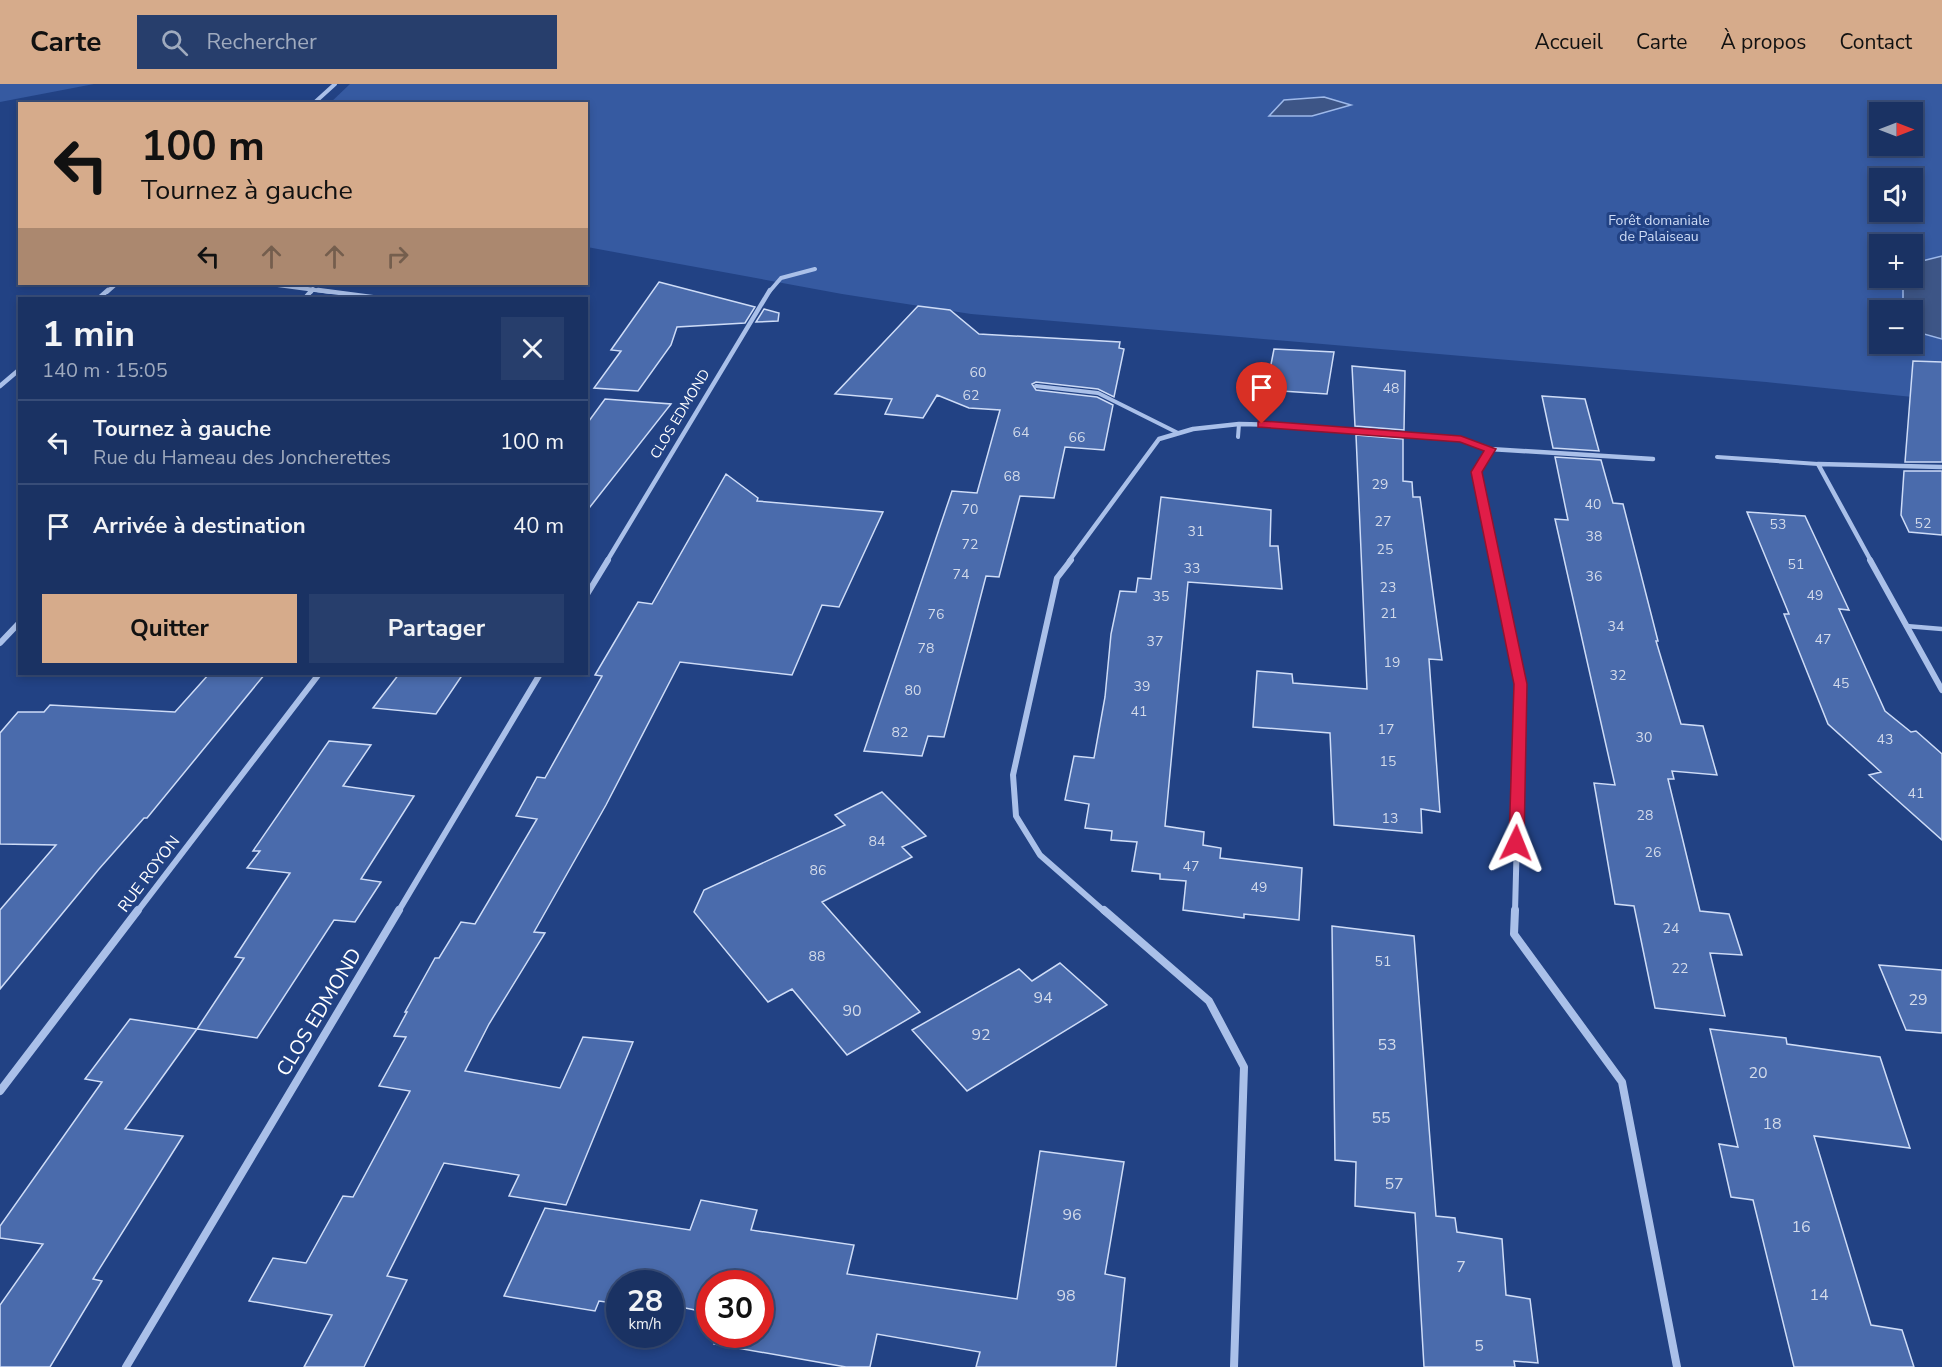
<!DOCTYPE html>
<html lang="fr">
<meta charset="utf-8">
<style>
:root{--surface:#1a3263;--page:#273e6c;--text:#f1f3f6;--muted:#9faabe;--line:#384d78;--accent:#d6ab8b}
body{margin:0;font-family:"Nunito Sans",sans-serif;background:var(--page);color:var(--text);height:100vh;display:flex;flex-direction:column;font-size:22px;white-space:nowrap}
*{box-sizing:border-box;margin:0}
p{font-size:20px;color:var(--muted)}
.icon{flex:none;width:33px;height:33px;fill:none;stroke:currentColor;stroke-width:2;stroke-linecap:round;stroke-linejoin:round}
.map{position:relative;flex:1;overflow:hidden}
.details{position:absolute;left:18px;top:213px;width:570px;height:378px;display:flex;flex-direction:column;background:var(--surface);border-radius:0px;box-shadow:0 3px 9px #0003,0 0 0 2px var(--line)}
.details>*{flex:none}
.top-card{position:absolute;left:18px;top:18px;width:570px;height:183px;border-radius:0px;box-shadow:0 3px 9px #0003,0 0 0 2px var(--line);background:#d6ab8b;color:#111;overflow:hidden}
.needle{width:39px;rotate:90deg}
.tools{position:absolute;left:1869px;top:18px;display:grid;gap:12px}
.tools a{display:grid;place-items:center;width:54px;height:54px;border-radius:0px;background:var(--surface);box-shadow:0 3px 9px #0003,0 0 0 2px var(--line);font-size:30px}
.speed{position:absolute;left:606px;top:1186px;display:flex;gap:12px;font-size:30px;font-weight:700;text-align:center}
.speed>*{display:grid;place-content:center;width:78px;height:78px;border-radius:50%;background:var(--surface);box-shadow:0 3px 9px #0003,0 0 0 2px var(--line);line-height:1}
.speed small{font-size:15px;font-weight:400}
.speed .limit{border:9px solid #d22;background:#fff;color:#111}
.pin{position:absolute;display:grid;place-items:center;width:51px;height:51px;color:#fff;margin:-62px -26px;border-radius:50% 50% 50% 0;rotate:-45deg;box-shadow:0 0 6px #0007}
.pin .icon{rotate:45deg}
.me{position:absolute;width:66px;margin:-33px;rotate:2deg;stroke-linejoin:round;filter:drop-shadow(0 0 4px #0008)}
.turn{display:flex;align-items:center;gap:21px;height:126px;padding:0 24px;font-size:27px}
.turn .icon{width:78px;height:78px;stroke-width:2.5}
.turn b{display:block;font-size:42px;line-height:51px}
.lanes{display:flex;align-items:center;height:57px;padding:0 24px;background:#0003;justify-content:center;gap:30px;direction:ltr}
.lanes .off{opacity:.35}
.round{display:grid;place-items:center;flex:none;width:63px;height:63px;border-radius:0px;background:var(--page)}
.headline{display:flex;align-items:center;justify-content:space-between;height:102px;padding:0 24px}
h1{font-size:36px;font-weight:700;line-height:45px}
.button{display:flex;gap:12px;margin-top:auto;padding:12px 24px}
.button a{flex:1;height:69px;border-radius:0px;background:var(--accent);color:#111;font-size:24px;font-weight:700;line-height:69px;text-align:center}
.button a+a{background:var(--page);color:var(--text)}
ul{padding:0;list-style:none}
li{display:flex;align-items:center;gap:18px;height:84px;padding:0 24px;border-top:2px solid var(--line)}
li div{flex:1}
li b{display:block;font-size:22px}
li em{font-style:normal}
header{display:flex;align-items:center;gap:36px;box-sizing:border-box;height:84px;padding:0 30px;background:var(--accent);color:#111}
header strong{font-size:28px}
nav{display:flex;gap:33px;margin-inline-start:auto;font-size:21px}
.search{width:420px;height:54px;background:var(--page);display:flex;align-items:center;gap:15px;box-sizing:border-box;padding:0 21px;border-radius:0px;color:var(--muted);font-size:22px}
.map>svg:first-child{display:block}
</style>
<header>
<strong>Carte</strong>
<div class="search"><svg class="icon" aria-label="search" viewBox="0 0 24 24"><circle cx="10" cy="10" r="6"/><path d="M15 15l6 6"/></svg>Rechercher</div>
<nav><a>Accueil</a><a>Carte</a><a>À propos</a><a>Contact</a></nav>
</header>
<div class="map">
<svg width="1942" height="1283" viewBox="0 0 1942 1283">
<rect width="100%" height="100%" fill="#224284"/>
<path fill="#365aa1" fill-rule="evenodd" d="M 0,0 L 94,0 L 0,18 Z
M 350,0 L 1942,0 L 1942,316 L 1766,298 L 971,230 L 842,210 L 587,163 L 586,20 L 329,20 ZM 1880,28 L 1912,28 L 1912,62 L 1880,62 ZM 1880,94 L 1912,94 L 1912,128 L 1880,128 ZM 1880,160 L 1912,160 L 1912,194 L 1880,194 ZM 1880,226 L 1912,226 L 1912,260 L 1880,260 Z"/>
<path fill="#3d5586" stroke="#9eb9ea" stroke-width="1.5" d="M 1324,13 L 1351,21 L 1312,32 L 1269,32 L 1284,16 Z
M 1942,172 L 1942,255 L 1913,247 L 1912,226 L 1906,226 L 1903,217 L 1903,194 L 1912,194 L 1913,182 L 1918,178 Z"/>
<path fill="#4a6bac" stroke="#cedcf7" stroke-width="1.5" d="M 659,198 L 755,223 L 745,239 L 677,243 L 671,261 L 638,307 L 594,304 L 621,267 L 611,266 Z
M 918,222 L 950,226 L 979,250 L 1120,258 L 1119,264 L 1124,265 L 1114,313 L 1098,305 L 1036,298 L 1032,300 L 1036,306 L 1097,313 L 1113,321 L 1104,366 L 1065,363 L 1054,414 L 1020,412 L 999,493 L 986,492 L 944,653 L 928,652 L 922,672 L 864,667 L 952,407 L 977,409 L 1000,326 L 969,324 L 937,311 L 923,334 L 885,330 L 892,315 L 835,310 Z
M 764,225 L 779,229 L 778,237 L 756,238 Z
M 1274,265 L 1334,268 L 1327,310 L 1266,306 Z
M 1913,277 L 1942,278 L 1942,378 L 1905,378 Z
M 1352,282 L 1405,287 L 1404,346 L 1355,342 Z
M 1542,312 L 1585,315 L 1599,367 L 1553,364 Z
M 605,315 L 671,320 L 586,428 L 586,341 Z
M 1356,351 L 1403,355 L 1403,397 L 1412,398 L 1413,413 L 1420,413 L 1442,576 L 1429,575 L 1440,728 L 1421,725 L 1422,749 L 1334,741 L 1330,649 L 1253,643 L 1257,587 L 1292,590 L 1293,599 L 1367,605 Z
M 1555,373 L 1601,376 L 1613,419 L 1623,420 L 1658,557 L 1656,557 L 1681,640 L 1703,642 L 1717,691 L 1672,687 L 1674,695 L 1668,695 L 1700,827 L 1729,830 L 1742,871 L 1710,869 L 1725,932 L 1655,924 L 1634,822 L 1615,820 L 1594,699 L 1615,701 L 1555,435 L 1568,436 Z
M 1904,387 L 1942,387 L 1942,451 L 1909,448 L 1901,431 Z
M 726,390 L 758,414 L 757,417 L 883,428 L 839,523 L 822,521 L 792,591 L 680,578 L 606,721 L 534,848 L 545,849 L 489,940 L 465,987 L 560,1004 L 583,953 L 633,958 L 566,1121 L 509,1112 L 519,1091 L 444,1079 L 387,1192 L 407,1196 L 364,1283 L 304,1283 L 332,1231 L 249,1217 L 273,1174 L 306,1179 L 343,1112 L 353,1113 L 410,1007 L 379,1002 L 406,953 L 394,952 L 407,928 L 405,928 L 435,874 L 439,874 L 461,838 L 475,840 L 537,735 L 516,732 L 537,693 L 545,694 L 602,592 L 595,591 L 638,518 L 652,520 Z
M 1161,413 L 1271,426 L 1270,462 L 1278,462 L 1282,505 L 1188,498 L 1165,742 L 1204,748 L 1203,761 L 1221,764 L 1220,774 L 1302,784 L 1299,836 L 1244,830 L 1244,834 L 1183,826 L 1186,797 L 1160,795 L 1160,790 L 1132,787 L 1137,758 L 1111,756 L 1112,747 L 1085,744 L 1089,720 L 1065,716 L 1074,672 L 1094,674 L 1105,613 L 1111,550 L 1120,507 L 1136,508 L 1138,494 L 1151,495 Z
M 1747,428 L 1805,432 L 1849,526 L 1839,525 L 1885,627 L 1911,648 L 1916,647 L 1942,670 L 1942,756 L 1869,691 L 1881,688 L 1828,640 L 1784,530 L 1789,530 Z
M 209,590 L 265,590 L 147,734 L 144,734 L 99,785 L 0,905 L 0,826 L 56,761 L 0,760 L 0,649 L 18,628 L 44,628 L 50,621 L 175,628 Z
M 399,590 L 463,590 L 436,630 L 373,624 Z
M 329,657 L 371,661 L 343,702 L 414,712 L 361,795 L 381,798 L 355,838 L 334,836 L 257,954 L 197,945 L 244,874 L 235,873 L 290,789 L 247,784 L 260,767 L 253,767 Z
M 882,708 L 926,752 L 902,763 L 912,773 L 822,818 L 920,928 L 847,971 L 792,905 L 768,918 L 694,828 L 704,806 L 845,741 L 835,731 Z
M 1332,842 L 1414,852 L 1436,1132 L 1455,1134 L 1457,1148 L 1502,1155 L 1506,1211 L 1530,1215 L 1538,1279 L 1514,1277 L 1515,1283 L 1424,1283 L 1415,1129 L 1355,1122 L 1356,1078 L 1335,1076 Z
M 1060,879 L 1107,921 L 967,1007 L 912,946 L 1019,885 L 1032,897 Z
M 1879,881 L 1942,886 L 1942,949 L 1906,946 Z
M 130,935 L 197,945 L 125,1045 L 183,1052 L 93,1195 L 102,1197 L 50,1283 L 0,1283 L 0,1221 L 43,1160 L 0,1154 L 0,1142 L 102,998 L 85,995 Z
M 1710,945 L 1786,954 L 1787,960 L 1880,973 L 1910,1064 L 1814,1052 L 1871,1241 L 1902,1246 L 1914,1283 L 1794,1283 L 1753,1116 L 1731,1113 L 1719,1060 L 1738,1063 Z
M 1040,1067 L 1124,1078 L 1105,1190 L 1125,1194 L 1116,1283 L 976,1283 L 980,1268 L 877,1250 L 870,1283 L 846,1283 L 714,1260 L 716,1251 L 760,1251 L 760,1200 L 710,1200 L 710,1229 L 670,1221 L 670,1200 L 620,1200 L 620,1220 L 599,1217 L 595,1227 L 504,1212 L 545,1124 L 690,1146 L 701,1116 L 757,1126 L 751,1146 L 854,1161 L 847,1190 L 1017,1215 Z"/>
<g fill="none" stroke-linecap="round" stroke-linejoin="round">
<path stroke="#aac0e9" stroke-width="4" d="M 1036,302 L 1098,309 L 1178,349
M 1238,353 L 1239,340
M 1717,373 L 1818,380"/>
<path stroke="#aac0e9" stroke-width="4.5" d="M 1906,542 L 1942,545"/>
<path stroke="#aac0e9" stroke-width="4" d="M 313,20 L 335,0
M 270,200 L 330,208
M 107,208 L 116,200
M 311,208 L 313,205
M 769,208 L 781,194 L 815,185"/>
<path stroke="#aac0e9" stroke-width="4.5" d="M 318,206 L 379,214
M 99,214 L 108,206
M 305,214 L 312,206
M 0,302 L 20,285
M 607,477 L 770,206
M 1069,477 L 1159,355 L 1193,345 L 1239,340 L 1285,341 L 1461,355 L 1490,365
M 1495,477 L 1476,388 L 1490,365 L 1653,375
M 1871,477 L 1818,380 L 1942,383"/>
<path stroke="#aac0e9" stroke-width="6" d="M 1071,476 L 1057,494 L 1013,691 L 1016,732 L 1040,771 L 1105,828
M 1495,476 L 1521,600 L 1515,828
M 1870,476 L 1942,606
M 586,512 L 608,476
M 0,559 L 20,538
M 137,828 L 319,590
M 398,828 L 540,590"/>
<path stroke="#aac0e9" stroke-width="8" d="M 1104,826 L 1209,917 L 1244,983 L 1234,1283
M 1515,826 L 1514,850 L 1622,998 L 1677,1283
M 0,1007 L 138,826
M 126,1283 L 399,826"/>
</g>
<path fill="#e11d48" stroke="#92132f" stroke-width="1.5" d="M 1262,337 L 1461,352 L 1496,365 L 1482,388 L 1527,600 L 1524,759 L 1522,763 L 1511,763 L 1509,759 L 1514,600 L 1471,388 L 1484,367 L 1460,358 L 1258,343 L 1258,338 Z"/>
<g text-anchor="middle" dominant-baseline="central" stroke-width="6" stroke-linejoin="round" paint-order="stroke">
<g font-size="14" fill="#cedcf7" stroke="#224284">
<text x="1659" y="136">Forêt domaniale<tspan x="1659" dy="16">de Palaiseau</tspan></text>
</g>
<g font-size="14" fill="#d2daea">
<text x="978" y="288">60</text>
<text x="1391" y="304">48</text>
<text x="971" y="311">62</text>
<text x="1021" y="348">64</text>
<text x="1077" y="353">66</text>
<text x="1012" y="392">68</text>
<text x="1380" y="400">29</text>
<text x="1593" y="420">40</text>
<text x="970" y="425">70</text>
<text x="1383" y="437">27</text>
<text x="1923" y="439">52</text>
<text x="1778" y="440">53</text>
<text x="1196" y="447">31</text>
<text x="1594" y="452">38</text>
<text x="970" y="460">72</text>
<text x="1385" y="465">25</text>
<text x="1796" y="480">51</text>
<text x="1192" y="484">33</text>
<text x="961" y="490">74</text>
<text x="1594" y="492">36</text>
<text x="1388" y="503">23</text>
<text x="1815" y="511">49</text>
<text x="1161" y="512">35</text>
<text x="1389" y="529">21</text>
<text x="936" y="530">76</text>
<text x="1616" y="542">34</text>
<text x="1823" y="555">47</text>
<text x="1155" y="557">37</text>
<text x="926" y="564">78</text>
<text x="1392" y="578">19</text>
<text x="1618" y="591">32</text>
<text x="1841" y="599">45</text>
<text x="1142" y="602">39</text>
<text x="913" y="606">80</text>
<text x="1139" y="627">41</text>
<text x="1386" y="645">17</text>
<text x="900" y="648">82</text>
<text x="1644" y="653">30</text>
<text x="1885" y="655">43</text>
<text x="1388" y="677">15</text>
<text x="1916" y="709">41</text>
<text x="1645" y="731">28</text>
<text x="1390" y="734">13</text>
<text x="877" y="757">84</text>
<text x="1653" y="768">26</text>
<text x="1191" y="782">47</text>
<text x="818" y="786">86</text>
<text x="1259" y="803">49</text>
<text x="1671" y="844">24</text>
<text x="817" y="872">88</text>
<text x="1383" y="877">51</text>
<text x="1680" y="884">22</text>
</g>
<g font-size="14" fill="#fff" stroke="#224284">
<text transform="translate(680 330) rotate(-59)">CLOS EDMOND</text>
</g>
<g font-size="16" fill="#fff" stroke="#224284">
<text transform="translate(149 790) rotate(-53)">RUE ROYON</text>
</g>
<g font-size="16" fill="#d2daea">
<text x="1043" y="914">94</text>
<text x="1918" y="916">29</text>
<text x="852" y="927">90</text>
<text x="981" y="951">92</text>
<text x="1387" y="961">53</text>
<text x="1758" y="989">20</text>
<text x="1381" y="1034">55</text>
<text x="1772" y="1040">18</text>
<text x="1394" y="1100">57</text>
<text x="1072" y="1131">96</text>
<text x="1801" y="1143">16</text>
<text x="1461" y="1183">7</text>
<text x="1819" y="1211">14</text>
<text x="1066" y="1212">98</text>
<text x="1479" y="1262">5</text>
</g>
<g font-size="20" fill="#fff" stroke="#224284">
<text transform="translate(319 928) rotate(-59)">CLOS EDMOND</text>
</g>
</g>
</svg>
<div class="tools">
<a><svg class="needle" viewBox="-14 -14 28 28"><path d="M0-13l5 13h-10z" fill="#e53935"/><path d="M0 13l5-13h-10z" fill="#9faabe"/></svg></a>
<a><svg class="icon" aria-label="sound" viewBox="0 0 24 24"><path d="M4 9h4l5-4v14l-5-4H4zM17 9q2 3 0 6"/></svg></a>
<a>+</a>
<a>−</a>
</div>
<div class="speed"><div>28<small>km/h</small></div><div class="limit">30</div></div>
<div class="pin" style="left:1262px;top:340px;background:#d93025"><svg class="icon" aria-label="arrive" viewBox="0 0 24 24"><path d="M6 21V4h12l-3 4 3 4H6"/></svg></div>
<svg class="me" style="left:1516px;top:759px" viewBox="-20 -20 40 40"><path d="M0-17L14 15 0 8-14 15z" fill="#e11d48" stroke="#fff" stroke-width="4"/></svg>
<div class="top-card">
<div class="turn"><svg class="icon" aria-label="left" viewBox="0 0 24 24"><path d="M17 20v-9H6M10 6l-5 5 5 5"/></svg><div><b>100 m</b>Tournez à gauche</div></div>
<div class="lanes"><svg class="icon" aria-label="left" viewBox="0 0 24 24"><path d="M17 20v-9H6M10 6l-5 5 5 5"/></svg><svg class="icon off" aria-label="ahead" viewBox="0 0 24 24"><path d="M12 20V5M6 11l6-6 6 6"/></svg><svg class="icon off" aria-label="ahead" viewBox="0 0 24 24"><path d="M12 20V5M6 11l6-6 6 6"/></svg><svg class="icon off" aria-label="right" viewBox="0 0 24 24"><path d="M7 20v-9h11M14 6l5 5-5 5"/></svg></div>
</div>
<section class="details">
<div class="headline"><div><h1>1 min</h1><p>140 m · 15:05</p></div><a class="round"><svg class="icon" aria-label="close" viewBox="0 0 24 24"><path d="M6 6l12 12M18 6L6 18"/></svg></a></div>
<ul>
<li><svg class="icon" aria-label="left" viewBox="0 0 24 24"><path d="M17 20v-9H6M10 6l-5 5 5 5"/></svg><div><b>Tournez à gauche</b><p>Rue du Hameau des Joncherettes</p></div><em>100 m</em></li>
<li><svg class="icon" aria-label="arrive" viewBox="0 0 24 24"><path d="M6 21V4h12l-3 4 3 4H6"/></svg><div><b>Arrivée à destination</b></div><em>40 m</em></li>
</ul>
<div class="button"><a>Quitter</a><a>Partager</a></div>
</section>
</div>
